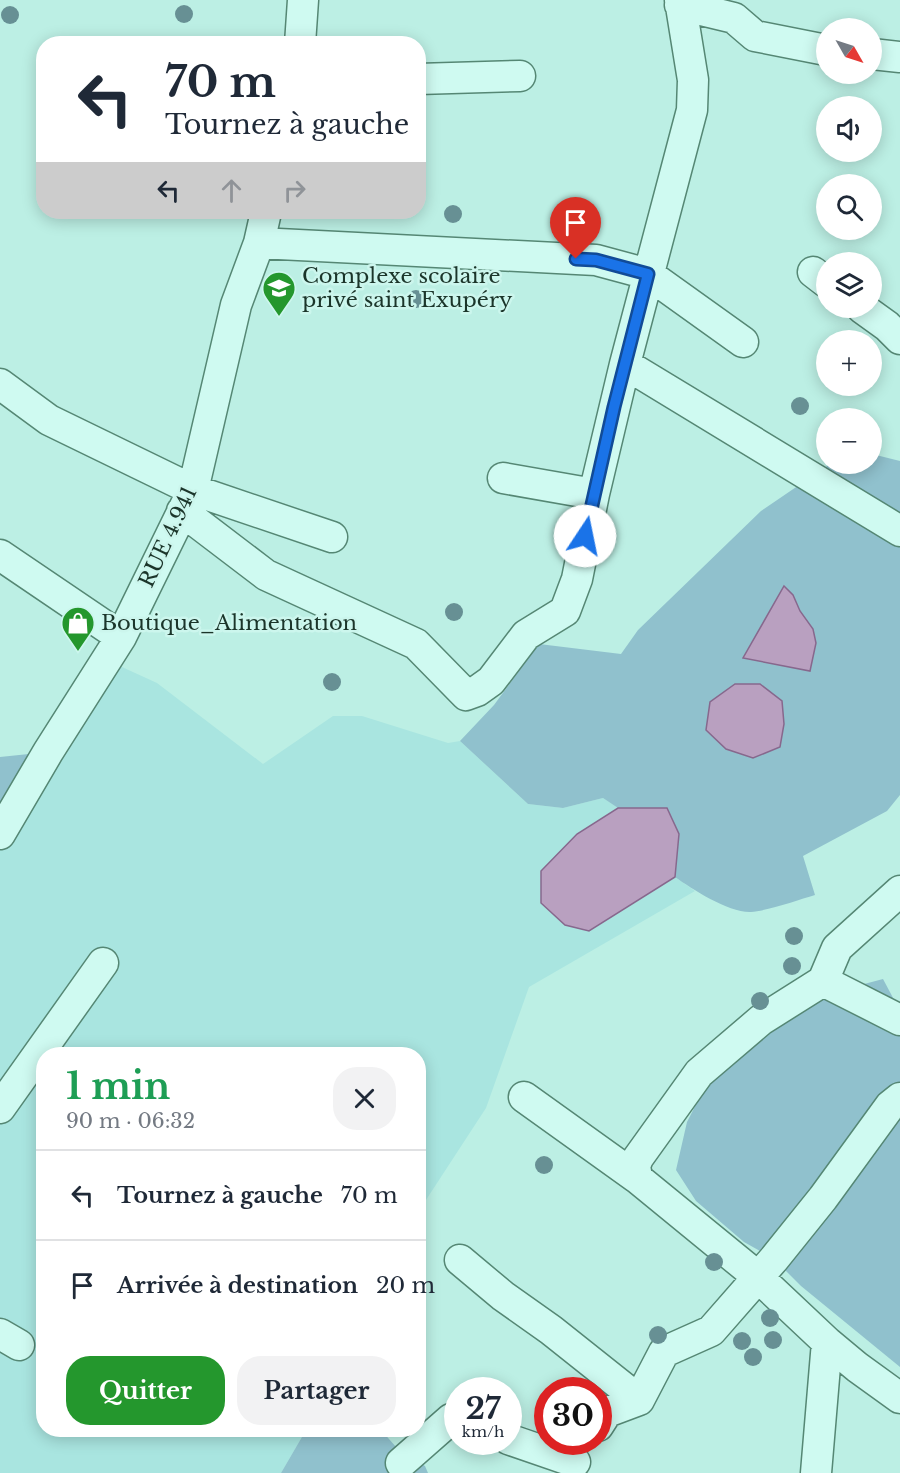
<!DOCTYPE html>
<html lang="fr">
<meta charset="utf-8">
<style>
:root{--surface:#fff;--page:#f2f2f3;--text:#1f2937;--muted:#747a83;--line:#e0e1e3;--accent:#24972d}
body{margin:0;font-family:"Libre Baskerville",serif;background:var(--page);color:var(--text);height:100vh;display:flex;flex-direction:column;font-size:22px;white-space:nowrap}
*{box-sizing:border-box;margin:0}
p{font-size:20px;color:var(--muted)}
.icon{flex:none;width:33px;height:33px;fill:none;stroke:currentColor;stroke-width:2;stroke-linecap:round;stroke-linejoin:round}
.map{position:relative;flex:1;overflow:hidden}
.details{position:absolute;left:36px;top:1047px;width:390px;height:390px;display:flex;flex-direction:column;background:var(--surface);border-radius:24px;box-shadow:0 3px 15px #0003}
.details>*{flex:none}
.banner{position:absolute;left:36px;top:36px;width:390px;height:183px;border-radius:24px;box-shadow:0 3px 15px #0003;background:#fff;color:var(--text);overflow:hidden}
.needle{width:39px;rotate:129deg}
.fabs{position:absolute;left:816px;top:18px;display:grid;gap:12px}
.fabs a{display:grid;place-items:center;width:66px;height:66px;border-radius:50%;background:var(--surface);box-shadow:0 3px 15px #0003;font-size:30px}
.speed{position:absolute;left:444px;top:1377px;display:flex;gap:12px;font-size:30px;font-weight:700;text-align:center}
.speed>*{display:grid;place-content:center;width:78px;height:78px;border-radius:50%;background:var(--surface);box-shadow:0 3px 15px #0003;line-height:1}
.speed small{font-size:15px;font-weight:400}
.speed .limit{border:9px solid #d22;background:#fff;color:#111}
.pin{position:absolute;display:grid;place-items:center;width:51px;height:51px;color:#fff;margin:-62px -26px;border-radius:50% 50% 50% 0;rotate:-45deg;box-shadow:0 0 6px #0007}
.pin .icon{rotate:45deg}
.me{position:absolute;width:66px;margin:-33px;rotate:11deg;stroke-linejoin:round;filter:drop-shadow(0 0 4px #0008)}
.turn{display:flex;align-items:center;gap:21px;height:126px;padding:0 30px;font-size:27px}
.turn .icon{width:78px;height:78px;stroke-width:2.5}
.turn b{display:block;font-size:42px;line-height:51px}
.lanes{display:flex;align-items:center;height:57px;padding:0 30px;background:#0003;justify-content:center;gap:30px;direction:ltr}
.lanes .off{opacity:.35}
.round{display:grid;place-items:center;flex:none;width:63px;height:63px;border-radius:24px;background:var(--page)}
.summary{display:flex;align-items:center;justify-content:space-between;height:102px;padding:0 30px}
h1{font-size:36px;font-weight:700;line-height:45px;color:#1e9e55}
.cta{display:flex;gap:12px;margin-top:auto;padding:12px 30px}
.cta a{flex:1;height:69px;border-radius:24px;background:var(--accent);color:#fff;font-size:24px;font-weight:700;line-height:69px;text-align:center}
.cta a+a{background:var(--page);color:var(--text)}
ul{padding:0;list-style:none}
li{display:flex;align-items:center;gap:18px;height:90px;padding:0 30px;border-top:2px solid var(--line)}
li div{flex:1}
li b{display:block;font-size:22px}
li em{font-style:normal}
.map>svg:first-child{display:block}
</style>
<div class="map">
<svg width="900" height="1473" viewBox="0 0 900 1473">
<rect width="100%" height="100%" fill="#bcefe4"/>
<path fill="#a9e5e0" d="M 111,662 L 157,683 L 263,764 L 333,716 L 362,716 L 448,743 L 460,741 L 528,804 L 563,808 L 603,798 L 618,808 L 577,834 L 589,931 L 675,877 L 695,891 L 529,987 L 486,1108 L 424,1203 L 419,1226 L 418,1054 L 44,1054 L 44,1430 L 306,1430 L 281,1473 L 0,1473 L 0,834 Z"/>
<path fill="#90c1cd" d="M 872,454 L 900,461 L 900,795 L 887,811 L 803,856 L 815,895 C 798,900 767,911 751,912 C 729,913 692,889 675,877 L 679,834 L 667,808 L 618,808 L 603,798 L 563,808 L 528,804 L 460,741 L 494,705 L 539,644 L 621,654 L 638,630 L 761,511 L 830,464 L 872,464 Z
M 48,752 L 0,834 L 0,757 Z
M 883,979 L 900,1011 L 900,1367 L 801,1286 L 774,1259 L 744,1242 L 696,1201 L 676,1170 L 687,1122 L 710,1077 L 778,1007 Z
M 306,1430 L 381,1430 L 397,1448 L 425,1466 L 428,1473 L 281,1473 Z"/>
<path fill="#b9a0c0" stroke="#87688d" stroke-width="1.5" d="M 784,586 L 793,595 L 800,611 L 813,629 L 816,643 L 810,671 L 743,658 Z
M 735,684 L 760,684 L 782,701 L 784,724 L 780,747 L 753,758 L 726,749 L 706,730 L 710,702 Z
M 618,808 L 667,808 L 679,834 L 675,877 L 589,931 L 565,925 L 541,903 L 541,871 L 577,834 Z"/>
<g fill="none" stroke-linecap="round" stroke-linejoin="round">
<defs>
<path id="minor" d="M 680,5 L 734,18 L 755,36 L 826,50
M 300,44 L 303,0
M 872,54 L 900,57
M 418,79 L 520,76
M 259,243 L 596,260 L 648,274 L 743,342
M 813,272 L 826,282
M 862,308 L 887,326 L 900,339
M 625,364 L 900,531
M 0,384 L 49,420 L 193,490 L 332,537
M 503,478 L 594,494
M 182,511 L 266,575 L 416,644 L 466,695 L 477,691 L 491,681 L 526,635 L 565,611 L 577,579 L 594,494 L 625,364 L 692,110 L 693,80 L 680,0
M 0,555 L 121,637
M 0,834 L 48,752 L 121,637 L 193,490 L 236,305 L 259,243 L 266,212
M 823,981 L 900,1020
M 524,1097 L 637,1178
M 0,1108 L 103,963
M 460,1260 L 503,1296 L 551,1330 L 639,1400
M 0,1334 L 19,1345
M 827,1342 L 857,1367 L 900,1398
M 598,1426 L 607,1412 L 639,1400 L 664,1352 L 711,1331 L 774,1259 L 823,1198 L 890,1106 L 900,1098
M 508,1439 L 575,1462
M 401,1463 L 451,1419 L 458,1421
M 816,1473 L 827,1342 L 758,1277 L 637,1178 L 635,1166 L 638,1158 L 699,1073 L 761,1020 L 823,981 L 837,948 L 900,891"/>
</defs>
<use href="#minor" stroke="#558774" stroke-width="33"/>
<use href="#minor" stroke="#cffaf1" stroke-width="30"/>
</g>
<g fill="#679094">
<circle cx="184" cy="14" r="9"/>
<circle cx="10" cy="15" r="9"/>
<circle cx="453" cy="214" r="9"/>
<circle cx="416" cy="299" r="9"/>
<circle cx="800" cy="406" r="9"/>
<circle cx="454" cy="612" r="9"/>
<circle cx="332" cy="682" r="9"/>
<circle cx="794" cy="936" r="9"/>
<circle cx="792" cy="966" r="9"/>
<circle cx="760" cy="1001" r="9"/>
<circle cx="544" cy="1165" r="9"/>
<circle cx="714" cy="1262" r="9"/>
<circle cx="770" cy="1318" r="9"/>
<circle cx="658" cy="1335" r="9"/>
<circle cx="773" cy="1340" r="9"/>
<circle cx="742" cy="1341" r="9"/>
<circle cx="753" cy="1357" r="9"/>
</g>
<g fill="none" stroke-linecap="round" stroke-linejoin="round">
<defs>
<path id="route" d="M 576,259 L 596,260 L 648,274 L 614,407 L 585,536"/>
</defs>
<use href="#route" stroke="#114b97" stroke-width="15"/>
<use href="#route" stroke="#1a73e8" stroke-width="10"/>
</g>
<defs>
<symbol id="school-pin" viewBox="-11 -11 22 30"><path d="M0 17L-7.5 6A9.5 9.5 0 1 1 7.5 6Z" fill="#24972d" stroke="#ccf6ed"/><path d="M0-5L7-2L0 1L-7-2ZM-4 1L0 2.5L4 1V4Q0 6-4 4Z" fill="#fff"/></symbol>
<symbol id="shop-pin" viewBox="-11 -11 22 30"><path d="M0 17L-7.5 6A9.5 9.5 0 1 1 7.5 6Z" fill="#24972d" stroke="#ccf6ed"/><path d="M-5-2.5h2.3a2.7 3.5 0 0 1 5.4 0H5L5.5 6h-11ZM-1.5-2.5h3a1.5 2.3 0 0 0-3 0Z" fill="#fff"/></symbol>
</defs>
<g fill-rule="evenodd">
<use href="#school-pin" x="260" y="269" width="38" height="52"/>
<use href="#shop-pin" x="59" y="604" width="38" height="52"/>
</g>
<g text-anchor="middle" dominant-baseline="central" stroke-width="5" stroke-linejoin="round" paint-order="stroke">
<g font-size="21" fill="#1b352a" stroke="#ccf6ed" text-anchor="start">
<text x="302" y="276">Complexe scolaire<tspan x="302" dy="24">privé saint Exupéry</tspan></text>
<text x="101" y="623">Boutique_Alimentation</text>
</g>
<g font-size="21" fill="#1b352a" stroke="#ccf6ed">
<text transform="translate(168 537) rotate(-65)">RUE 4.941</text>
</g>
</g>
</svg>
<div class="fabs">
<a><svg class="needle" viewBox="-14 -14 28 28"><path d="M0-13l5 13h-10z" fill="#e53935"/><path d="M0 13l5-13h-10z" fill="#747a83"/></svg></a>
<a><svg class="icon" aria-label="sound" viewBox="0 0 24 24"><path d="M4 9h4l5-4v14l-5-4H4zM17 9q2 3 0 6"/></svg></a>
<a><svg class="icon" aria-label="search" viewBox="0 0 24 24"><circle cx="10" cy="10" r="6"/><path d="M15 15l6 6"/></svg></a>
<a><svg class="icon" aria-label="layers" viewBox="0 0 24 24"><path d="M12 4l9 5-9 5-9-5zM3 14l9 5 9-5"/></svg></a>
<a>+</a>
<a>−</a>
</div>
<div class="speed"><div>27<small>km/h</small></div><div class="limit">30</div></div>
<div class="pin" style="left:576px;top:259px;background:#d93025"><svg class="icon" aria-label="arrive" viewBox="0 0 24 24"><path d="M6 21V4h12l-3 4 3 4H6"/></svg></div>
<svg class="me" style="left:585px;top:536px" viewBox="-20 -20 40 40"><circle r="19" fill="#fff"/><path d="M0-13L10 11 0 6-10 11z" fill="#1a73e8"/></svg>
<div class="banner">
<div class="turn"><svg class="icon" aria-label="left" viewBox="0 0 24 24"><path d="M17 20v-9H6M10 6l-5 5 5 5"/></svg><div><b>70 m</b>Tournez à gauche</div></div>
<div class="lanes"><svg class="icon" aria-label="left" viewBox="0 0 24 24"><path d="M17 20v-9H6M10 6l-5 5 5 5"/></svg><svg class="icon off" aria-label="ahead" viewBox="0 0 24 24"><path d="M12 20V5M6 11l6-6 6 6"/></svg><svg class="icon off" aria-label="right" viewBox="0 0 24 24"><path d="M7 20v-9h11M14 6l5 5-5 5"/></svg></div>
</div>
<section class="details">
<div class="summary"><div><h1>1 min</h1><p>90 m · 06:32</p></div><a class="round"><svg class="icon" aria-label="close" viewBox="0 0 24 24"><path d="M6 6l12 12M18 6L6 18"/></svg></a></div>
<ul>
<li><svg class="icon" aria-label="left" viewBox="0 0 24 24"><path d="M17 20v-9H6M10 6l-5 5 5 5"/></svg><div><b>Tournez à gauche</b></div><em>70 m</em></li>
<li><svg class="icon" aria-label="arrive" viewBox="0 0 24 24"><path d="M6 21V4h12l-3 4 3 4H6"/></svg><div><b>Arrivée à destination</b></div><em>20 m</em></li>
</ul>
<div class="cta"><a>Quitter</a><a>Partager</a></div>
</section>
</div>
